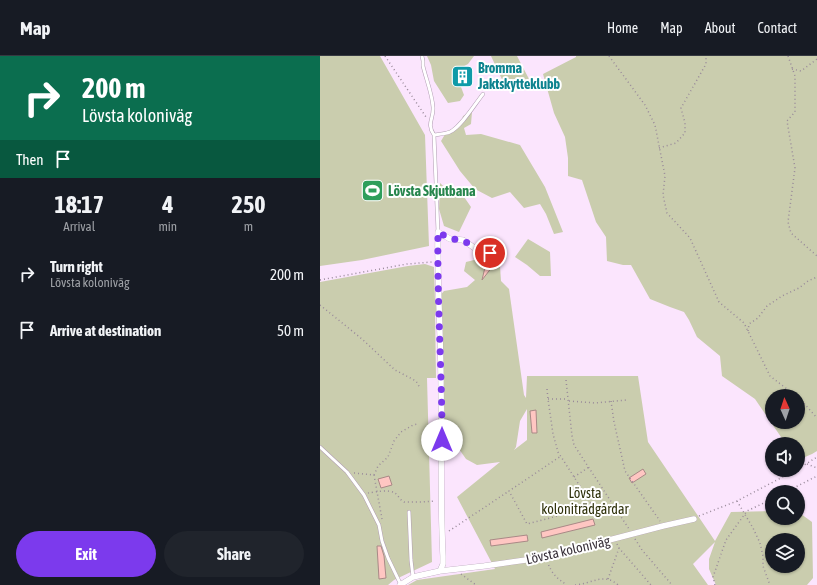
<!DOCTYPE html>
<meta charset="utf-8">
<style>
:root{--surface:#171b24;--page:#20242c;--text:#f1f3f6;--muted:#9ea1a6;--line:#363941;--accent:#7c3aed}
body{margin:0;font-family:"Asap Condensed",sans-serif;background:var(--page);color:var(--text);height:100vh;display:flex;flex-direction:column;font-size:15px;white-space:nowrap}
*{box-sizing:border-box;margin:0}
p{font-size:13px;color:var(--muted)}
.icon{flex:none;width:22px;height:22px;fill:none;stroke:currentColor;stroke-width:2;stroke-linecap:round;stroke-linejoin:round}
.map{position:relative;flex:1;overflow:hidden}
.side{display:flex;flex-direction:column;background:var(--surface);width:320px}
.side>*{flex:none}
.guide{background:#0b6e4f;color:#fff;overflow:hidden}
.needle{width:26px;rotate:357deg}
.fabs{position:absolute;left:445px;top:333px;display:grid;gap:8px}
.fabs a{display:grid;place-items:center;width:40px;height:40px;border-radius:50%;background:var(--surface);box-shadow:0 1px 3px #0004;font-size:20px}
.pin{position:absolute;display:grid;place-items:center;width:34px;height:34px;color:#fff;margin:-17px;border:2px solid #fff;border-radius:50%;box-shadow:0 1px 4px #0007}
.me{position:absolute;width:44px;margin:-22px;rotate:0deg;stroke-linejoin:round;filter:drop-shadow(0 0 3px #0008)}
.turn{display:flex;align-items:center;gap:14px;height:84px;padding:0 16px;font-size:18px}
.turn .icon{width:52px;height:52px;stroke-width:2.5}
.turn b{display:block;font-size:28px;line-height:34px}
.then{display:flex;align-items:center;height:38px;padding:0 16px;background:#0003;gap:8px;font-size:15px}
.eta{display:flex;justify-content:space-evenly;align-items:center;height:68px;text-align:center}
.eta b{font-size:24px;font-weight:700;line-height:28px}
.cta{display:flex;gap:8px;margin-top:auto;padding:8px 16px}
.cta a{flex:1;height:46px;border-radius:24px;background:var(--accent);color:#fff;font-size:16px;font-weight:700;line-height:46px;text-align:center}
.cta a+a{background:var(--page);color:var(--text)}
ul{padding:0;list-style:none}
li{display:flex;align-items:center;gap:12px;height:56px;padding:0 16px}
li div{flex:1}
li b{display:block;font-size:15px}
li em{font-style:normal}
header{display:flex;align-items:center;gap:24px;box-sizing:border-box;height:56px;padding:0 20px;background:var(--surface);border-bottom:1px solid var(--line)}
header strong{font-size:19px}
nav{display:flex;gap:22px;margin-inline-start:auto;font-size:14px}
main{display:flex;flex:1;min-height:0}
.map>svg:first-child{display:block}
</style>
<header>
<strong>Map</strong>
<nav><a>Home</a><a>Map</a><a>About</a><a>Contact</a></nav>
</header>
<main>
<section class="side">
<div class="guide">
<div class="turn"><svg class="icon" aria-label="right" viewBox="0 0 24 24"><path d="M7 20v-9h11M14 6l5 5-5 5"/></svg><div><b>200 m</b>Lövsta koloniväg</div></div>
<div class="then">Then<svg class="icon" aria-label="arrive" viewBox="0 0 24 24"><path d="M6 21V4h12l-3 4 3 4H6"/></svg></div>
</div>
<div class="eta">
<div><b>18:17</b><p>Arrival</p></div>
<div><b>4</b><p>min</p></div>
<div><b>250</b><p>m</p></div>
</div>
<ul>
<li><svg class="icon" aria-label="right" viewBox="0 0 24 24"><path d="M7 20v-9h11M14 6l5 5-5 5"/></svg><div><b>Turn right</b><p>Lövsta koloniväg</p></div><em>200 m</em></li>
<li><svg class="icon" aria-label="arrive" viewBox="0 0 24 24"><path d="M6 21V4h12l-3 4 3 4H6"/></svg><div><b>Arrive at destination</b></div><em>50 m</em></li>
</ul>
<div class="cta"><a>Exit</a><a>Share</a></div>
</section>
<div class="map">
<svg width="497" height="529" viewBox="0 0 497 529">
<rect width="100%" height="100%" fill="#fbe5fd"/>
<path fill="#cacdae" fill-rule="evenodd" d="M 0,0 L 60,0 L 105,79 L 109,190 L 42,204 L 0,210 Z
M 107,0 L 154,0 L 148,8 L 135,15 L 144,39 L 140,45 L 128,47 L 114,25 L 111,9 Z
M 171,0 L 197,0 L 209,23 L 187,34 Z
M 256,0 L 497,0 L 497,395 L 492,398 L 485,401 L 478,396 L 478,388 L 469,388 L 461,381 L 435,343 L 402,320 L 400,300 L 377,281 L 369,264 L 364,256 L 350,251 L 330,243 L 311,209 L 303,209 L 287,205 L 286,181 L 276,166 L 262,124 L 248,120 L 248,102 L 245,81 L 234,57 L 223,18 L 256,1 ZM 452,340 L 478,340 L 478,366 L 452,366 Z
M 152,56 L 151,68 L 144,72 L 146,79 L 161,78 L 200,89 L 225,131 L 243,176 L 234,178 L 226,158 L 220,148 L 204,152 L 190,136 L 172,142 L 155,133 L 140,115 L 121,85 L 127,75 L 140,71 L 143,60 Z
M 120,127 L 132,138 L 142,138 L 151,151 L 139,176 L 124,170 L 119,153 Z
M 208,183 L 230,196 L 231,220 L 220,220 L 207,209 L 195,201 Z
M 158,203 L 180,210 L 181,225 L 189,233 L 204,339 L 206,342 L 207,320 L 318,320 L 328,386 L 395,485 L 411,456 L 452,455 L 452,462 L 478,462 L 478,458 L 481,458 L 492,466 L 493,522 L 487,529 L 396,529 L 389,513 L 389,503 L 395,486 L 373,508 L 388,529 L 88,529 L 97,524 L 175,513 L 137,441 L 180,406 L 157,409 L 146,403 L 125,373 L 121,262 L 115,256 L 116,322 L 107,322 L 112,506 L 74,524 L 68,529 L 0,529 L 0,226 L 88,210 L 105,208 L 114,211 L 115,245 L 124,235 L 147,231 L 155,224 L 144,215 L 146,206 ZM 207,353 L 207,384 L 194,394 L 196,391 L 200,365 ZM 452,484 L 478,484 L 478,510 L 452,510 Z"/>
<path fill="#ffc6c2" stroke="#a98986" d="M 143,12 L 150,25 L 143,29 L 136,15 Z
M 162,198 L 176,206 L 162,224 L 166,207 L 159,202 Z
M 216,354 L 217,377 L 212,377 L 210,355 Z
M 323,413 L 326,418 L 312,427 L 309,422 Z
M 69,420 L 72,429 L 61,432 L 58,423 Z
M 273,463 L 275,469 L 222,482 L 221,476 Z
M 207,479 L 208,485 L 171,490 L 170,484 Z
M 57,490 L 61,490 L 64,500 L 66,522 L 59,523 Z"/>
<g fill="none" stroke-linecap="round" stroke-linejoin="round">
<defs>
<path id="lane" d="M 102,0 L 103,5 L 103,10 C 106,23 112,37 113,51 C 114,63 106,67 114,79 L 118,176
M 114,79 C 119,78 125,78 130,76 C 141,71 155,48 163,38
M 0,391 L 27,416 L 44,439 L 59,469 L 62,485 L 68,502 L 81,529
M 89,456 L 91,504 L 93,521"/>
<path id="street" d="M 120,515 L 123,508 L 123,500 C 120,444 122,387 121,330 C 121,279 117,227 118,176 L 130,183 L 143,184 L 156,193 L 163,193 L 177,202
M 80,529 L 93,521 L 120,515 L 164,510 L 213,503 L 266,490 L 343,470 L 374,463"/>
</defs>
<use href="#lane" stroke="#b09cb2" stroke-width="4"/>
<use href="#street" stroke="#b09cb2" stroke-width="6"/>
<path stroke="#998a9a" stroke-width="1.5" stroke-dasharray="1 3" stroke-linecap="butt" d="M 65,0 L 106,61
M 289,0 L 325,49 L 335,69 L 345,120 L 343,139 L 347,157 L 370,182 L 399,246 L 424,267 L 450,320 L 476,340
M 468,0 L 475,20 L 475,56 L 467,65 L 475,112 L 468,166 L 471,177 L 497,200
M 472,13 L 481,15 L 497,3
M 339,92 L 356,87 L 365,77 L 365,67 L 361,52 L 386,8 L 386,0
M 0,224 L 87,208 L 112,206
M 0,249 L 42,283 L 75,314 L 96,325 L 100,332
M 428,275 L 429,268 L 438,262 L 447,250 L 462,240 L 479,232 L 488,225 L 497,221
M 246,324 L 252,380 L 254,389 L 309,473
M 227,333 L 228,343 L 233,378 L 238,396 L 272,449 L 260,454 L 207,468 L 189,435 L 241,400
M 478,342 L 482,345 L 497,362
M 228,343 L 248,343
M 249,345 L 275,347 L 307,344
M 291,345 L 294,366 L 305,415 L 340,465
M 487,408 L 497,412
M 478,413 L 497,401
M 34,417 L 54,419 L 62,463
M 54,419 L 58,410 L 68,401 L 74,385 L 81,376 L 93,369 L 98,368
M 254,421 L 269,411
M 466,436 L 497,420
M 48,437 C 55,436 69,433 75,437 C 78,439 80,444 84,446 L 102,446 L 115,445
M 417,445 L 433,472 L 440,487 L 443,500 L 443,510 L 450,529
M 379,460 L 417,445 L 476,414
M 129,475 L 189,435
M 315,483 L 322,494 L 352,529
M 297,488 L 299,492 L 331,529
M 227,505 C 232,518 236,522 247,529
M 141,518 L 156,529
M 288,523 L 299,492
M 255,529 C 271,528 284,516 298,529
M 395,529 L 393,521 L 406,484 L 427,455 L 452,443"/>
<use href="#lane" stroke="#fff" stroke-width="3"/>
<use href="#street" stroke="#fff" stroke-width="5.5"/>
</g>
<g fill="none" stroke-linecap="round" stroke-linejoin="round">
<path stroke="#7c3aed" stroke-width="7" stroke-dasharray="0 12.6" d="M 122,384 C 122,315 117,245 118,176 L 130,183 L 143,184 L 156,193 L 163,193 L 170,197"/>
</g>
<defs>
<symbol id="building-square" viewBox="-11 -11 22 22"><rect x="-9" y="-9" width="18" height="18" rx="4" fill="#0f9aa8" stroke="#fff"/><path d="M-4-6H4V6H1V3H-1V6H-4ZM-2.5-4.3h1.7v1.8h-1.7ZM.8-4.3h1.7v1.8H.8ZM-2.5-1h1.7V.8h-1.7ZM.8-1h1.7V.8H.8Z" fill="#fff"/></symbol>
<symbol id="stadium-square" viewBox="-11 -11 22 22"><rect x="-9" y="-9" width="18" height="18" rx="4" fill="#2e9e5b" stroke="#fff"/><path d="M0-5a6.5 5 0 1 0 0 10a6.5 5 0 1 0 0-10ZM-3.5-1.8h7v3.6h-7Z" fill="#fff"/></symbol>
</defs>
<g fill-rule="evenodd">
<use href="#building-square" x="130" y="8" width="25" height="25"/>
<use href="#stadium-square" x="40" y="122" width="25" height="25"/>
</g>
<g text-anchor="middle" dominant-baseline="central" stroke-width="4" stroke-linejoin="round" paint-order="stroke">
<g font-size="14" font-weight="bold" fill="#0d838f" stroke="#fff" text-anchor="start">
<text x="158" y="12">Bromma<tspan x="158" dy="16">Jaktskytteklubb</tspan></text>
</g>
<g font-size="14" font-weight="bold" fill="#27864d" stroke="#fff" text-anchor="start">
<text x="68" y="135">Lövsta Skjutbana</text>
</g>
<g font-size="14" fill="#2e3009" stroke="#fff">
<text x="265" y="437">Lövsta<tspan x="265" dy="16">koloniträdgårdar</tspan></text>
</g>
<g font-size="14" fill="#3a323b" stroke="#fff">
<text transform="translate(248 494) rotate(-13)">Lövsta koloniväg</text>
</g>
</g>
</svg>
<div class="fabs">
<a><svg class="needle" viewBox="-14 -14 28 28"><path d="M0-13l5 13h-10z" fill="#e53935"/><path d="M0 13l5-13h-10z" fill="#9ea1a6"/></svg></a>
<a><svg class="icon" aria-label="sound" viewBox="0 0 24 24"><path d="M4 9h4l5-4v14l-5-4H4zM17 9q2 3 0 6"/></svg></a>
<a><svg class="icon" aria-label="search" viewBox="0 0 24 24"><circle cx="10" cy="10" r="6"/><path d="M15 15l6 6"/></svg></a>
<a><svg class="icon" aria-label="layers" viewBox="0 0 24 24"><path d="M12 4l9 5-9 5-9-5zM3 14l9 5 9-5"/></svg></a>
</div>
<div class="pin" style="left:170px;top:197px;background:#d93025"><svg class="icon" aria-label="arrive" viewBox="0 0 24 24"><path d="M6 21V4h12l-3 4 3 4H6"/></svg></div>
<svg class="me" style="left:122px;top:384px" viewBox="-20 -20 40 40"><circle r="19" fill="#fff"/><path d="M0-13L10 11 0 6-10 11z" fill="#7c3aed"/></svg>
</div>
</main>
